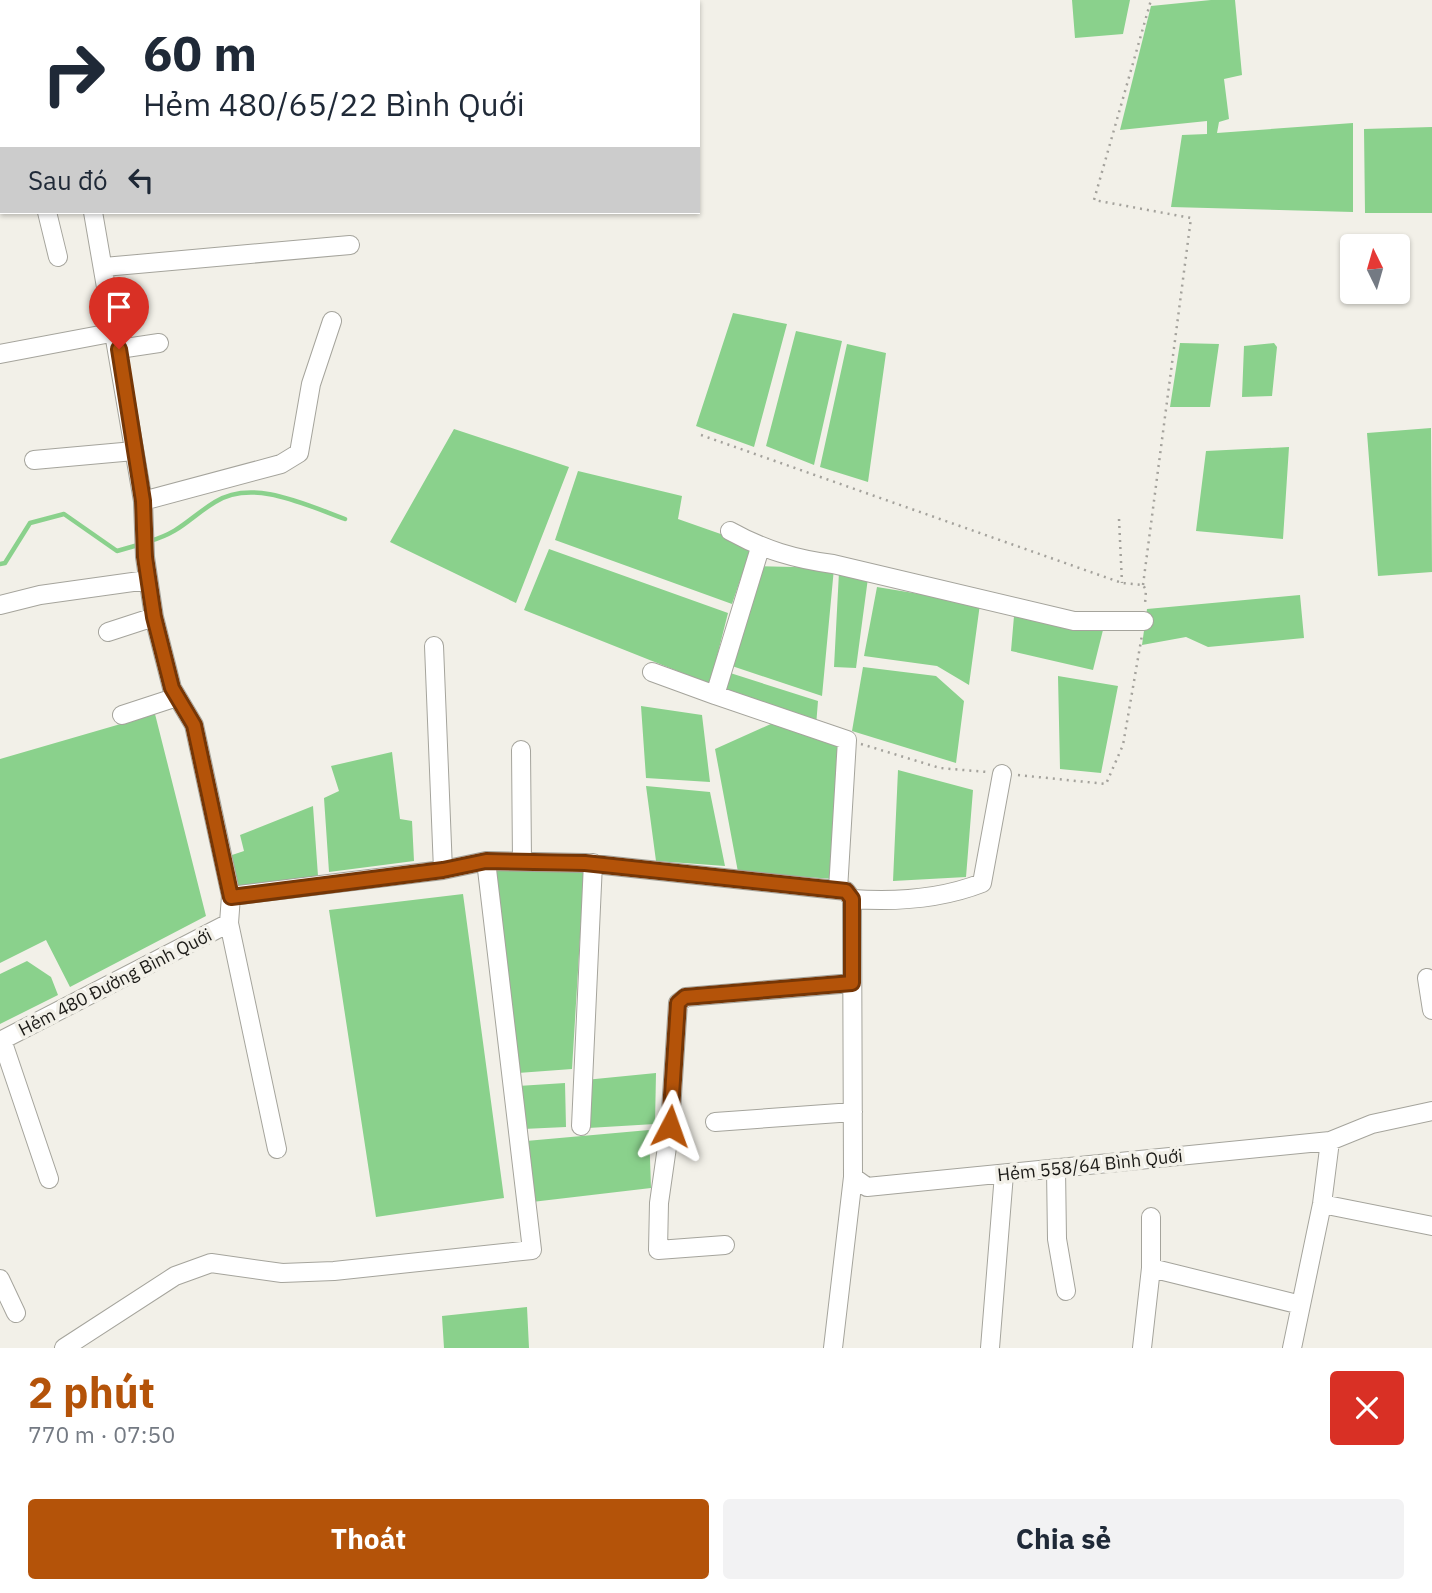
<!DOCTYPE html>
<html lang="vi">
<meta charset="utf-8">
<style>
:root{--surface:#fff;--page:#f2f2f3;--text:#1f2937;--muted:#747a83;--accent:#b45309}
body{margin:0;font-family:"IBM Plex Sans",sans-serif;background:var(--page);color:var(--text);height:100vh;display:flex;flex-direction:column;font-size:26px;white-space:nowrap}
*{box-sizing:border-box;margin:0}
p{font-size:23px;color:var(--muted)}
.icon{flex:none;width:38px;height:38px;fill:none;stroke:currentColor;stroke-width:2;stroke-linecap:round;stroke-linejoin:round}
.map{position:relative;height:1348px;overflow:hidden}
.panel{display:flex;flex-direction:column;background:var(--surface);flex:1}
.panel>*{flex:none}
.hud{position:absolute;left:0px;top:0px;width:700px;height:214px;box-shadow:0 2px 5px #0004;background:#fff;color:var(--text);overflow:hidden}
.needle{width:46px;rotate:355deg}
.tools{position:absolute;left:1340px;top:234px;display:grid;gap:14px}
.tools a{display:grid;place-items:center;width:70px;height:70px;border-radius:7px;background:var(--surface);box-shadow:0 2px 5px #0004;font-size:35px}
.pin{position:absolute;display:grid;place-items:center;width:60px;height:60px;color:#fff;margin:-72px -30px;border-radius:50% 50% 50% 0;rotate:-45deg;box-shadow:0 0 7px #0007}
.pin .icon{rotate:45deg}
.me{position:absolute;width:77px;margin:-38px;rotate:4deg;stroke-linejoin:round;filter:drop-shadow(0 0 5px #0008)}
.turn{display:flex;align-items:center;gap:24px;height:147px;padding:0 28px;font-size:32px}
.turn .icon{width:91px;height:91px;stroke-width:2.5}
.turn b{display:block;font-size:49px;line-height:60px}
.then{display:flex;align-items:center;height:66px;padding:0 28px;background:#0003;gap:14px;font-size:26px}
.round{display:grid;place-items:center;flex:none;width:74px;height:74px;border-radius:7px;background:var(--page)}
.headline{display:flex;align-items:center;justify-content:space-between;height:119px;padding:0 28px}
h1{font-size:42px;font-weight:800;line-height:52px;color:var(--accent)}
.action{display:flex;gap:14px;margin-top:auto;padding:14px 28px}
.action a{flex:1;height:80px;border-radius:7px;background:var(--accent);color:#fff;font-size:28px;font-weight:800;line-height:80px;text-align:center}
.action a+a{background:var(--page);color:var(--text)}
.map>svg:first-child{display:block}
</style>
<div class="map">
<svg width="1432" height="1348" viewBox="0 0 1432 1348">
<rect width="100%" height="100%" fill="#f2f0e8"/>
<path fill="#8ad18c" d="M 1072,0 L 1130,0 L 1123,34 L 1075,38 Z
M 1211,0 L 1235,0 L 1242,75 L 1224,79 L 1229,119 L 1219,122 L 1217,133 L 1353,123 L 1353,212 L 1171,207 L 1182,135 L 1207,134 L 1207,121 L 1120,130 L 1151,6 Z
M 1432,127 L 1432,213 L 1365,213 L 1364,129 Z
M 733,313 L 787,324 L 754,447 L 696,426 Z
M 796,331 L 842,341 L 814,465 L 766,446 Z
M 1180,343 L 1219,344 L 1210,407 L 1170,407 Z
M 1274,343 L 1277,347 L 1272,396 L 1242,397 L 1244,346 Z
M 847,344 L 886,353 L 868,482 L 820,467 Z
M 1431,428 L 1432,572 L 1378,576 L 1367,433 Z
M 454,429 L 569,467 L 516,603 L 390,542 Z
M 1289,447 L 1283,539 L 1196,531 L 1206,451 Z
M 578,471 L 682,496 L 678,519 L 752,545 L 732,604 L 555,540 Z
M 549,549 L 728,613 L 710,684 L 524,610 Z
M 757,566 L 834,568 L 822,696 L 729,665 Z
M 839,572 L 868,578 L 856,668 L 834,667 Z
M 877,587 L 980,604 L 969,685 L 937,666 L 864,656 Z
M 1300,595 L 1304,638 L 1208,647 L 1186,637 L 1142,645 L 1147,609 Z
M 1014,616 L 1103,630 L 1093,670 L 1011,651 Z
M 863,667 L 936,676 L 964,701 L 956,763 L 852,731 Z
M 724,671 L 818,701 L 816,726 L 724,695 Z
M 1058,676 L 1118,686 L 1101,773 L 1060,769 Z
M 641,706 L 702,715 L 710,782 L 646,778 Z
M 155,714 L 206,916 L 70,987 L 46,940 L 0,963 L 0,759 Z
M 773,723 L 842,744 L 834,879 L 738,872 L 715,749 Z
M 392,752 L 400,819 L 412,821 L 414,861 L 329,872 L 324,798 L 339,791 L 331,766 Z
M 898,770 L 973,790 L 966,877 L 893,881 Z
M 646,786 L 710,792 L 725,866 L 656,861 Z
M 313,806 L 318,876 L 234,889 L 229,856 L 244,851 L 240,835 Z
M 493,869 L 584,872 L 572,1069 L 518,1073 Z
M 463,894 L 504,1198 L 376,1217 L 329,910 Z
M 27,961 L 51,977 L 58,995 L 0,1024 L 0,974 Z
M 656,1073 L 655,1124 L 588,1128 L 585,1080 Z
M 565,1083 L 566,1127 L 523,1129 L 518,1086 Z
M 649,1130 L 651,1188 L 532,1202 L 526,1141 Z
M 527,1307 L 529,1348 L 444,1348 L 442,1316 Z"/>
<g fill="none" stroke-linecap="round" stroke-linejoin="round">
<path stroke="#8ad18c" stroke-width="4.5" d="M 150,541 C 181,532 189,518 215,502 C 253,478 306,505 345,519
M 0,564 L 5,563 L 30,523 L 64,514 L 117,551 L 138,545"/>
<defs>
<path id="minor" d="M 53,0 L 55,2
M 69,2 L 80,0
M 350,2 L 350,0
M 0,190 L 2,189
M 47,212 L 58,257
M 104,267 L 350,245
M 119,349 L 159,343
M 0,354 L 116,332
M 34,460 L 134,451
M 143,501 L 281,464 L 299,453 L 311,384 L 332,321
M 730,531 C 764,550 795,559 833,564 L 1074,621 L 1144,621
M 760,548 L 715,695 L 847,740 L 838,890
M 0,605 L 40,595 L 147,580
M 108,632 L 154,617
M 434,646 L 443,870
M 652,672 L 715,695
M 122,715 L 177,697
M 521,750 L 522,861
M 231,896 L 443,870 L 486,861 L 585,863 L 846,891 L 852,899 L 853,1177 L 833,1348
M 852,899 C 895,902 941,899 982,883 L 1002,774
M 229,923 L 277,1149
M 1427,978 L 1432,1010
M 2,1040 L 49,1179
M 0,1041 L 229,923 L 231,896 L 194,725 L 172,688 L 154,617 L 145,557 L 143,501 L 93,212
M 715,1122 L 853,1112
M 581,1126 L 593,863
M 1056,1169 L 1057,1239 L 1066,1291
M 853,1177 L 867,1187 L 1330,1141 L 1372,1124 L 1432,1111
M 1322,1204 L 1432,1226
M 725,1245 L 658,1250 L 659,1203 L 670,1126 L 678,1003 L 686,997 L 852,983
M 1151,1268 L 1301,1305
M 0,1279 L 16,1313
M 64,1348 L 175,1276 L 211,1263 L 282,1273 L 334,1271 L 532,1250 L 486,861
M 990,1348 L 1004,1174
M 1142,1348 L 1151,1268 L 1151,1217
M 1292,1348 L 1322,1204 L 1330,1141"/>
</defs>
<use href="#minor" stroke="#a5a49c" stroke-width="20"/>
<path stroke="#a4a29c" stroke-width="2.5" stroke-dasharray="2 5" stroke-linecap="butt" d="M 701,435 L 1122,583 L 1143,585 L 1146,590 L 1145,604
M 1119,519 L 1122,583
M 1143,585 L 1191,218 L 1094,200 L 1151,0
M 861,744 L 940,768 L 987,772
M 1018,775 L 1106,784 L 1123,745 L 1142,635"/>
<use href="#minor" stroke="#fff" stroke-width="18"/>
</g>
<g fill="none" stroke-linecap="round" stroke-linejoin="round">
<defs>
<path id="route" d="M 119,349 L 143,501 L 145,557 L 154,617 L 172,688 L 194,725 L 231,897 L 443,870 L 486,861 L 585,863 L 846,891 L 852,899 L 852,983 L 685,997 L 678,1003 L 670,1126"/>
</defs>
<use href="#route" stroke="#753606" stroke-width="18"/>
<use href="#route" stroke="#b45309" stroke-width="12"/>
</g>
<g text-anchor="middle" dominant-baseline="central" stroke-width="7" stroke-linejoin="round" paint-order="stroke">
<g font-size="18" fill="#1b1a17" stroke="#f2f0e8">
<text transform="translate(115 982) rotate(-27)">Hẻm 480 Đường Bình Quới</text>
<text transform="translate(1090 1165) rotate(-6)">Hẻm 558/64 Bình Quới</text>
</g>
</g>
</svg>
<div class="tools">
<a><svg class="needle" viewBox="-14 -14 28 28"><path d="M0-13l5 13h-10z" fill="#e53935"/><path d="M0 13l5-13h-10z" fill="#747a83"/></svg></a>
</div>
<div class="pin" style="left:119px;top:349px;background:#d93025"><svg class="icon" aria-label="arrive" viewBox="0 0 24 24"><path d="M6 21V4h12l-3 4 3 4H6"/></svg></div>
<svg class="me" style="left:670px;top:1126px" viewBox="-20 -20 40 40"><path d="M0-17L14 15 0 8-14 15z" fill="#b45309" stroke="#fff" stroke-width="4"/></svg>
<div class="hud">
<div class="turn"><svg class="icon" aria-label="right" viewBox="0 0 24 24"><path d="M7 20v-9h11M14 6l5 5-5 5"/></svg><div><b>60 m</b>Hẻm 480/65/22 Bình Quới</div></div>
<div class="then">Sau đó<svg class="icon" aria-label="left" viewBox="0 0 24 24"><path d="M17 20v-9H6M10 6l-5 5 5 5"/></svg></div>
</div>
</div>
<section class="panel">
<div class="headline"><div><h1>2 phút</h1><p>770 m · 07:50</p></div><a class="round" style="background:#d93025;color:#fff"><svg class="icon" aria-label="close" viewBox="0 0 24 24"><path d="M6 6l12 12M18 6L6 18"/></svg></a></div>
<div class="action"><a>Thoát</a><a>Chia sẻ</a></div>
</section>
